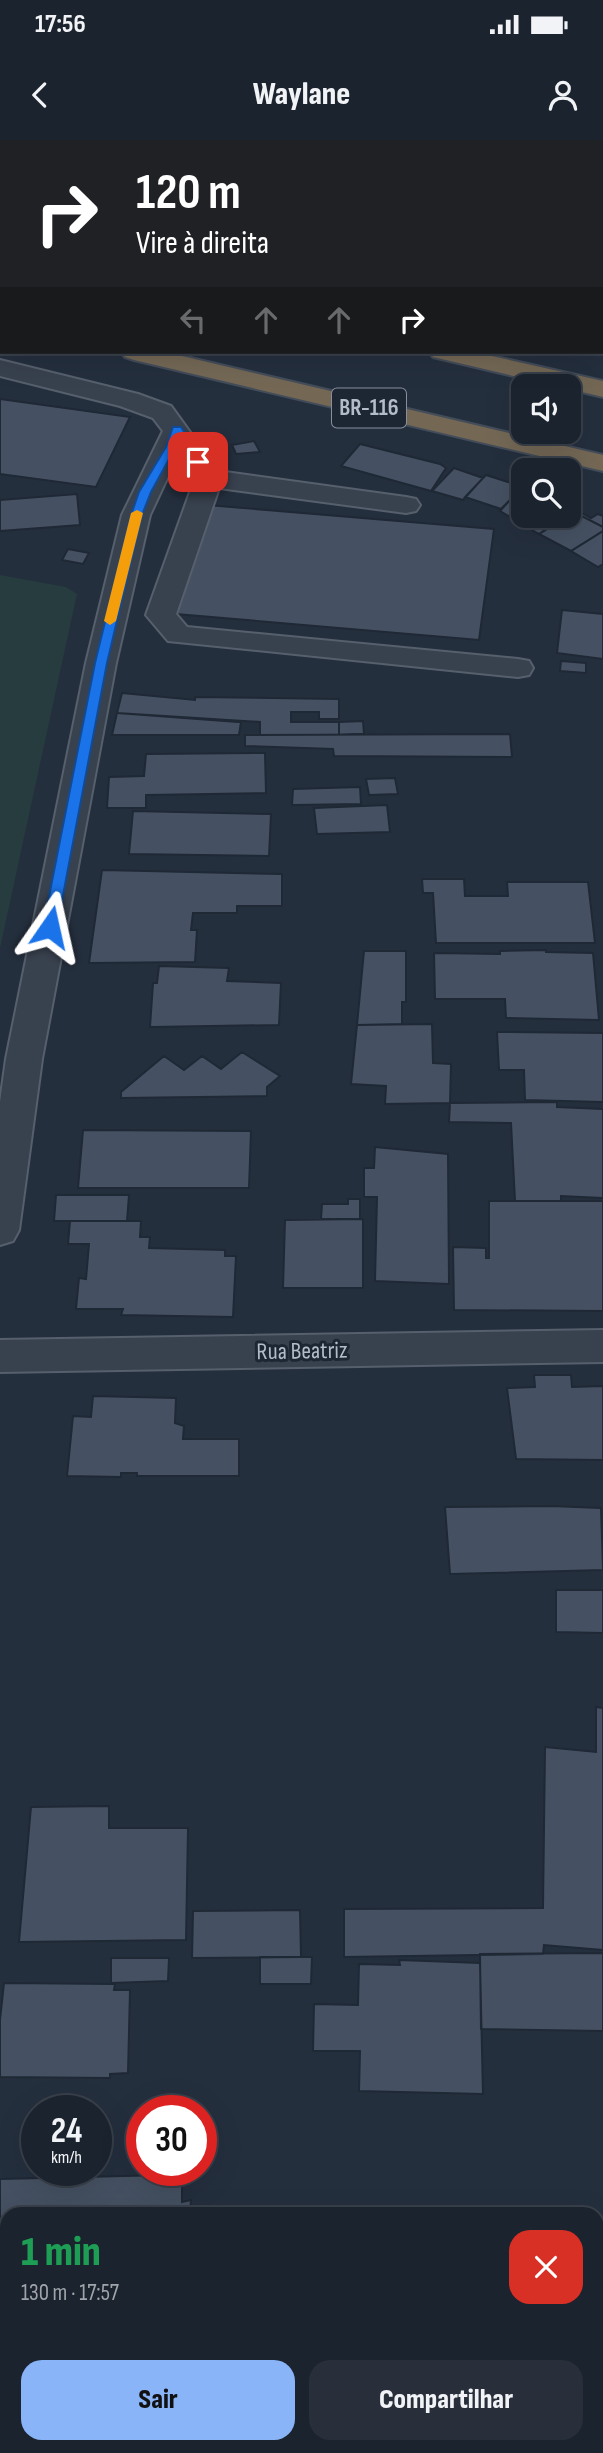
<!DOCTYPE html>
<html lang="pt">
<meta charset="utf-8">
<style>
:root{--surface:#1b232e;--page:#282f3a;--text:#f1f3f6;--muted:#a0a4aa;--line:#39404a;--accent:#8ab4f8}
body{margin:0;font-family:"Sofia Sans Condensed",sans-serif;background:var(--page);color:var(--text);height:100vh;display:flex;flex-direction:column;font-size:26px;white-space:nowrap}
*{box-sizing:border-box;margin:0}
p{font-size:23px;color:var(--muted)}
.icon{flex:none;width:38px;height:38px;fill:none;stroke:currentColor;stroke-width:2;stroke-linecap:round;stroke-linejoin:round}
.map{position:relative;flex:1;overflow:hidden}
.drawer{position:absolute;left:0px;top:2067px;width:604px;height:247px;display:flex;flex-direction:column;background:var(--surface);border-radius:21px 21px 0 0;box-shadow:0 7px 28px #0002,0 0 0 2px var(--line)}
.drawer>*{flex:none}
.guide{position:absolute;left:0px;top:0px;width:604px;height:214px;box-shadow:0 7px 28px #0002,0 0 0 2px var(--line);background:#202124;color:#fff;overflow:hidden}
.buttons{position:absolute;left:511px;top:234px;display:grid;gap:14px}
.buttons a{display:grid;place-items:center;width:70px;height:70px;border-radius:14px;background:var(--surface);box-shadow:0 7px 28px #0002,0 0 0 2px var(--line);font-size:35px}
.speed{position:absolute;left:21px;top:1955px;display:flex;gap:14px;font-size:35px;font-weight:700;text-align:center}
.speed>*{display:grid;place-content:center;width:91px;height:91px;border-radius:50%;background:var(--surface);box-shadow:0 7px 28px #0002,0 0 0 2px var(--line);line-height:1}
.speed small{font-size:18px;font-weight:400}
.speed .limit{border:10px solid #d22;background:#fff;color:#111}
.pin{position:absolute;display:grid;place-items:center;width:60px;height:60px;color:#fff;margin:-30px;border-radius:14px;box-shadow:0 4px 10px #0006}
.me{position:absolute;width:77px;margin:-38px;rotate:11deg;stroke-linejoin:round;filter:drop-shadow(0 0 5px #0008)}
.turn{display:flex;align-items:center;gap:24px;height:147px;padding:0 21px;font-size:32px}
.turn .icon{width:91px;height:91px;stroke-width:2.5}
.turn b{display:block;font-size:49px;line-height:60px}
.lanes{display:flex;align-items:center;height:66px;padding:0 21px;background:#0003;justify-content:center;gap:35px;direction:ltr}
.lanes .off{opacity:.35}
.round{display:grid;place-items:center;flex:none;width:74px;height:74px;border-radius:21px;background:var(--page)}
.headline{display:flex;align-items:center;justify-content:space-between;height:119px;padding:0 21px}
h1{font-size:42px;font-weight:800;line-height:52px;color:#1e9e55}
.cta{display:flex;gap:14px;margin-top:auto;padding:14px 21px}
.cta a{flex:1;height:80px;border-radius:21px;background:var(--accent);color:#111;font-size:28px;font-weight:800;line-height:80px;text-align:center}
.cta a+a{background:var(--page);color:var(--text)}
.status{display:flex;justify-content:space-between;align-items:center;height:49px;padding:0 35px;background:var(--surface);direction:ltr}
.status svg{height:19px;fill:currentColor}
header{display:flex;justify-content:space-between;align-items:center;height:91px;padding:0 21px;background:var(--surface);font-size:32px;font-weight:800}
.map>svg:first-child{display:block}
</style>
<div class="status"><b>17:56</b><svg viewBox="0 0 49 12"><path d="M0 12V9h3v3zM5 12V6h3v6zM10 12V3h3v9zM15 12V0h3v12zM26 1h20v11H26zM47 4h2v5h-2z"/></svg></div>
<header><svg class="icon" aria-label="back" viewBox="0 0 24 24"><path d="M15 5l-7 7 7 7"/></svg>Waylane<svg class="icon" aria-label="person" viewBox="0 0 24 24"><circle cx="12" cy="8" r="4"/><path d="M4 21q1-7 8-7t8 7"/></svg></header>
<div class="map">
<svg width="603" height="2313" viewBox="0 0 603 2313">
<rect width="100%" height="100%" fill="#242f3e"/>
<path fill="#263c3f" d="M 0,435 L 66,447 L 77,454 L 0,808 Z"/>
<path fill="#455162" stroke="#1f2835" stroke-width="2" d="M 0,259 L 130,277 L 96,347 L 0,334 Z
M 254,301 L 260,312 L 236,314 L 232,305 Z
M 360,304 L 440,324 L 446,328 L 431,351 L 341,326 Z
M 454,328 L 483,338 L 463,360 L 432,351 Z
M 486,335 L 523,347 L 501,369 L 465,357 Z
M 77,354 L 80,385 L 0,391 L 0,360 Z
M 511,359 L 523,364 L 523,376 L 530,376 L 522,384 L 500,371 Z
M 207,365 L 494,389 L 479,500 L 176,474 Z
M 575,369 L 591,378 L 598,374 L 603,376 L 603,387 L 572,371 Z
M 572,371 L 603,387 L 603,391 L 571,411 L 539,394 L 569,376 Z
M 530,376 L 565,376 L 539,394 L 522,384 Z
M 603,391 L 603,424 L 598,427 L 571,411 Z
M 68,409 L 84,412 L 89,413 L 83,424 L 62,420 Z
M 562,470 L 603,474 L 603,519 L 557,513 Z
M 561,521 L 586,523 L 586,533 L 560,531 Z
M 122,553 L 195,560 L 195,557 L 339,559 L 339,579 L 319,579 L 319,572 L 291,572 L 291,582 L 339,582 L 339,595 L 260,595 L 260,582 L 117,573 Z
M 117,573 L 238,582 L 241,582 L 239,595 L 112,595 Z
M 363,581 L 364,594 L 339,595 L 339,582 Z
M 510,594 L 512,617 L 334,616 L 333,609 L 245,606 L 245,595 Z
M 265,613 L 266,653 L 146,655 L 146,668 L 107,668 L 109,637 L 144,636 L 146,614 Z
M 395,638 L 398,654 L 369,655 L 366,639 Z
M 360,647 L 361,664 L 292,665 L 293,649 Z
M 387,665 L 390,692 L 317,694 L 314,668 Z
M 133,671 L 271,674 L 269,716 L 129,714 Z
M 102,730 L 282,734 L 282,766 L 237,766 L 237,773 L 193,773 L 191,790 L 197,790 L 195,822 L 89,823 Z
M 422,739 L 464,739 L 465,756 L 508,756 L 507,742 L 588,742 L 595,803 L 436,803 L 433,753 L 423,753 Z
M 546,810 L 546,812 L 593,813 L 599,880 L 506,878 L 505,859 L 435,859 L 434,813 L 500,814 L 500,811 Z
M 364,811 L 406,811 L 406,862 L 402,862 L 402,884 L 357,885 Z
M 159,826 L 229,828 L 227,841 L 281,843 L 279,885 L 150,887 L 153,843 L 157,843 Z
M 432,884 L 433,923 L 451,924 L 450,963 L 385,964 L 386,946 L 351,944 L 357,885 Z
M 497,892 L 603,893 L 603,962 L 525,960 L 524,930 L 499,930 Z
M 242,912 L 280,936 L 267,947 L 267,956 L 121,958 L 121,952 L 164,916 L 184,930 L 202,916 L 221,929 Z
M 557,962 L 557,967 L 603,969 L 603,1058 L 561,1056 L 561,1061 L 515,1061 L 511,983 L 449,982 L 450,963 Z
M 83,990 L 251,991 L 249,1048 L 78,1048 Z
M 375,1007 L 448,1014 L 449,1144 L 375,1141 L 377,1057 L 364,1057 L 364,1028 L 374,1028 Z
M 56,1055 L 129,1055 L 127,1081 L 54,1081 Z
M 348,1059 L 360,1059 L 360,1079 L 321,1079 L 322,1064 L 348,1064 Z
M 489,1061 L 603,1061 L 603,1171 L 454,1170 L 453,1107 L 486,1108 L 486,1118 L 489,1118 Z
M 363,1079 L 363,1148 L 283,1148 L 285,1080 Z
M 70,1081 L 141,1081 L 140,1097 L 150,1097 L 149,1108 L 225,1110 L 225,1116 L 236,1116 L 233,1177 L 121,1175 L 123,1169 L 76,1169 L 79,1138 L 86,1139 L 89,1104 L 68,1104 Z
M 534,1235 L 571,1235 L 572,1247 L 603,1246 L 603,1320 L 516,1319 L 507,1248 L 535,1247 Z
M 93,1256 L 176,1258 L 175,1283 L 184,1286 L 183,1299 L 239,1299 L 239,1336 L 137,1336 L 137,1333 L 121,1333 L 121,1337 L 67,1336 L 73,1276 L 91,1277 Z
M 551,1366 L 601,1368 L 603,1430 L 450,1434 L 445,1367 Z
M 556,1450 L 603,1450 L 603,1493 L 556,1492 Z
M 596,1567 L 603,1568 L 603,1810 L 544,1805 L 543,1814 L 344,1817 L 344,1769 L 543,1768 L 545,1607 L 596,1612 Z
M 109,1666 L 109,1688 L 188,1688 L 186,1800 L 19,1802 L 31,1667 Z
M 300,1770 L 301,1817 L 192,1818 L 193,1771 Z
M 603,1813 L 603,1891 L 481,1889 L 480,1814 Z
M 260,1817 L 312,1817 L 311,1844 L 260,1844 Z
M 111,1818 L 169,1818 L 168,1841 L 111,1843 Z
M 399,1820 L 480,1823 L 483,1954 L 359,1951 L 360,1911 L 313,1911 L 314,1864 L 358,1865 L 359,1824 L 400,1825 Z
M 4,1843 L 115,1844 L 114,1850 L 130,1850 L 128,1933 L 110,1934 L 110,1938 L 0,1937 L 0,1880 Z
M 165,2035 L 165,2045 L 182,2046 L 182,2062 L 191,2060 L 190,2074 L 7,2074 L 7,2132 L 0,2132 L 0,2039 Z
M 0,2141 L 7,2141 L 7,2219 L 0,2219 Z
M 597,2159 L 603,2159 L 603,2298 L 597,2298 Z
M 0,2219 L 7,2219 L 7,2279 L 0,2279 Z
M 208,2306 L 291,2306 L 291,2313 L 208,2313 Z
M 291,2306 L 371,2306 L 371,2313 L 291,2313 Z"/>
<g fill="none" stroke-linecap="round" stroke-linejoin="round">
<defs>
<path id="minor" d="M 51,0 L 73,0 L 74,2 L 52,2 Z
M 305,0 L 328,0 L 304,2 Z
M 577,0 L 603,0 L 603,7 L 602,2 Z
M 0,220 L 138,254 L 171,266 L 218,331 L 406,357 L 416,359 L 420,365 L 416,371 L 406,373 L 219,348 L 176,474 L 187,487 L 518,519 L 529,521 L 533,528 L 529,535 L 518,537 L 168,501 L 146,475 L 195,338 L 179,313 L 150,375 L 116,523 L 42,919 L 19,1090 L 13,1101 L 0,1105 L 0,962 L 6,919 L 86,523 L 122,375 L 163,291 L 153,278 L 120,266 L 0,236 Z
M 603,1190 L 603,1222 L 0,1232 L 0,1200 Z"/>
<path id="highway" d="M 0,102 L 2,102 L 2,116 L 0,116 Z
M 0,173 L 2,173 L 2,187 L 0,187 Z
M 121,212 L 165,212 L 603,315 L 603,331 L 134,220 L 125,217 Z
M 429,212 L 474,212 L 603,241 L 603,257 L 433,217 Z"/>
</defs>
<use href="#minor" stroke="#565f6c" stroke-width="4"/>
<use href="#highway" stroke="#434c59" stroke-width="4"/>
<use href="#minor" fill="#38414e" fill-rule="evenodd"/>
<use href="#highway" fill="#746855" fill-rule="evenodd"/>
</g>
<path fill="#1a73e8" stroke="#114b97" stroke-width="2" d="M 173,287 L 181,287 L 204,322 L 194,324 L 179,301 L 151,352 L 142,375 L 107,523 L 57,787 L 50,792 L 43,787 L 95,523 L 131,375 L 139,352 L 166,307 Z"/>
<path fill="#f59e0b" d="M 137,370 L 143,373 L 116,481 L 110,485 L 104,481 L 131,373 Z"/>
<g text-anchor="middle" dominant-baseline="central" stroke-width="6" stroke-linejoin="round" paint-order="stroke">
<rect fill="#1d2633" stroke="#878f9c" stroke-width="2" x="332" y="248.5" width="74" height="39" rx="5"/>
<g font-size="23" font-weight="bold" fill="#b4bcc9">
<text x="369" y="268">BR-116</text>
</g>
<g font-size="24" fill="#b4bcc9" stroke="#1d2633">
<text transform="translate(302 1211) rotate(-1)">Rua Beatriz</text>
</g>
</g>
</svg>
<div class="buttons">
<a><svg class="icon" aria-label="sound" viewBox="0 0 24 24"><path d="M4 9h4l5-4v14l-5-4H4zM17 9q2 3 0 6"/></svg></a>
<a><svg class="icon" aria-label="search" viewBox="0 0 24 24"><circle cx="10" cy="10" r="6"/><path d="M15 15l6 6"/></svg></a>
</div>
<div class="speed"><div>24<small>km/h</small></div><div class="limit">30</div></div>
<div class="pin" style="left:198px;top:322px;background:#d93025"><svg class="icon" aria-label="arrive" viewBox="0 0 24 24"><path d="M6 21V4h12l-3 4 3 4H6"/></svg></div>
<svg class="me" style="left:50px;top:787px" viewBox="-20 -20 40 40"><path d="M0-17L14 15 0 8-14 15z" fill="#1a73e8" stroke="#fff" stroke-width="4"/></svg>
<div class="guide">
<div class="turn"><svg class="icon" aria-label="right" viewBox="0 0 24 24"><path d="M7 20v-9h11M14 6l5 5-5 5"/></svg><div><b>120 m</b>Vire à direita</div></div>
<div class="lanes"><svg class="icon off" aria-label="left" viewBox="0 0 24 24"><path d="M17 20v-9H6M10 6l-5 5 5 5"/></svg><svg class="icon off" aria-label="ahead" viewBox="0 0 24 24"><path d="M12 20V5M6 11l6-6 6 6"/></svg><svg class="icon off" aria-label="ahead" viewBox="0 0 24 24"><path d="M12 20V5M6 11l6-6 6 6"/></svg><svg class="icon" aria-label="right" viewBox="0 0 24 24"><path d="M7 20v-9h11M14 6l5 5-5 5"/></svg></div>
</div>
<section class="drawer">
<div class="headline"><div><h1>1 min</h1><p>130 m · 17:57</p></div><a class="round" style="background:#d93025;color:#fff"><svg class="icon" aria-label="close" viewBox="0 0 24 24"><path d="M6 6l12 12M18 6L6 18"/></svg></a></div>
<div class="cta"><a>Sair</a><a>Compartilhar</a></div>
</section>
</div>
